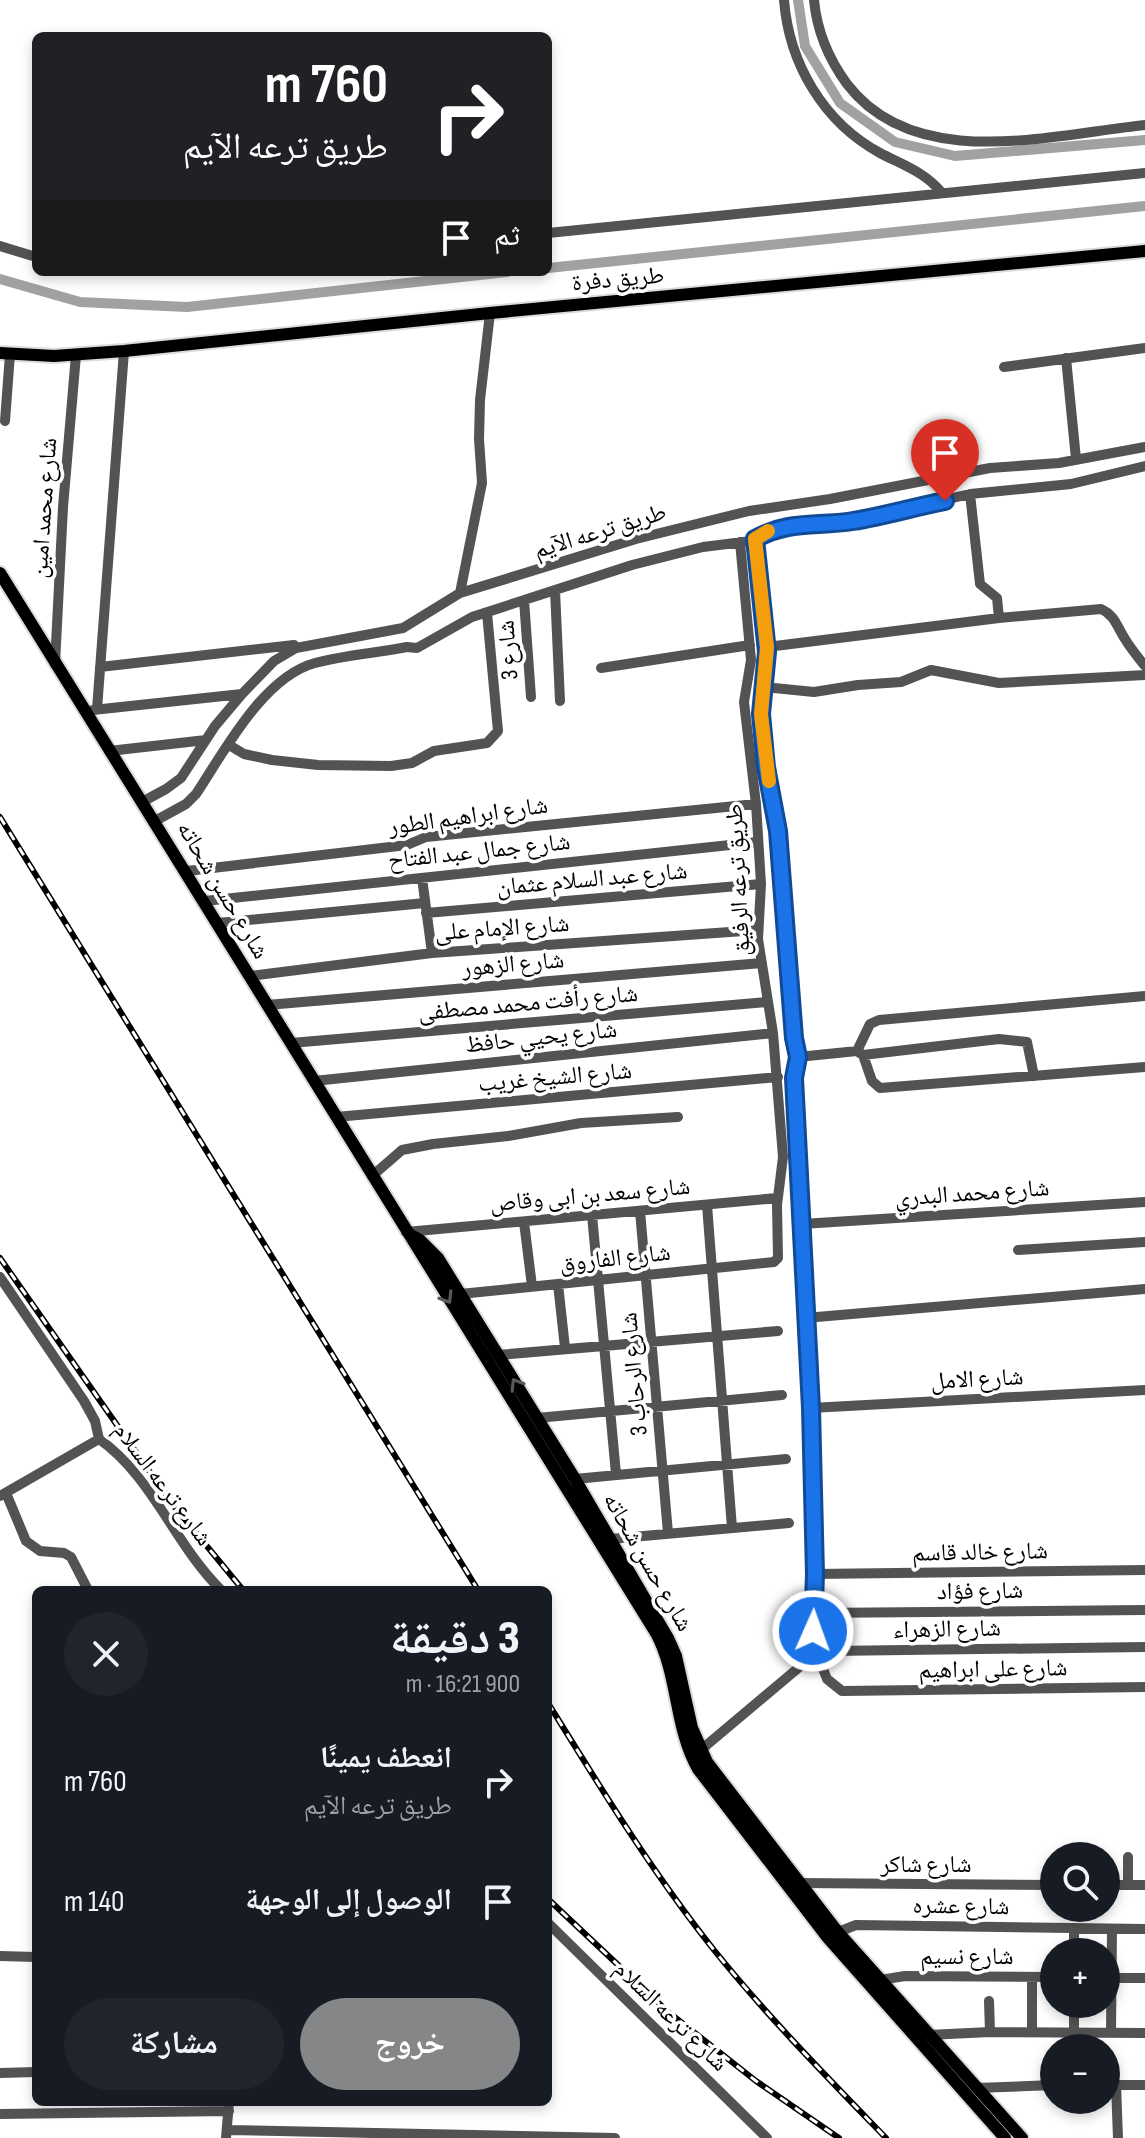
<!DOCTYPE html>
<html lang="ar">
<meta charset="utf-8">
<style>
:root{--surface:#171b24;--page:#20242c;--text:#f1f3f6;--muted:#9ea1a6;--accent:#858687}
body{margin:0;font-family:"Sofia Sans Condensed","Noto Naskh Arabic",sans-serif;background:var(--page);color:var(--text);direction:rtl;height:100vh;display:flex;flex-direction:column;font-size:30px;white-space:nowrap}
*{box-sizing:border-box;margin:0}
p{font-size:26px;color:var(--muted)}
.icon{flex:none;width:44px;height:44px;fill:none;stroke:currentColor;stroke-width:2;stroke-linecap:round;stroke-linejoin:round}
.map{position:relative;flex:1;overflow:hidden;direction:ltr}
.panel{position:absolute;left:32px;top:1586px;width:520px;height:520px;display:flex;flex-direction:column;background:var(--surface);border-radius:12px;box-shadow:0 4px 12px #0003;direction:rtl}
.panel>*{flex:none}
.banner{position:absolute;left:32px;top:32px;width:520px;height:244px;border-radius:12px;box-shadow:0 4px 12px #0003;direction:rtl;background:#202124;color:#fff;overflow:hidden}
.buttons{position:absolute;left:1040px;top:1842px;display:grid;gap:16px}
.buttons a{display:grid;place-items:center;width:80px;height:80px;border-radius:50%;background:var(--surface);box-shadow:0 4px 12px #0003;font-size:40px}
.pin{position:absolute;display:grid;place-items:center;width:68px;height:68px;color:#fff;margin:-82px -34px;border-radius:50% 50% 50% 0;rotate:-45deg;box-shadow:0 0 8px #0007}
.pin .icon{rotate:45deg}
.me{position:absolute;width:88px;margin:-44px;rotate:2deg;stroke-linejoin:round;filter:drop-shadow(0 0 6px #0008)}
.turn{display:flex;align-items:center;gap:28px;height:168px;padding:0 32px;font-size:36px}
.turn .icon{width:104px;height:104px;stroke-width:2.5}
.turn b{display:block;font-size:56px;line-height:68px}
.then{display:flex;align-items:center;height:76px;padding:0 32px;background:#0003;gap:16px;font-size:30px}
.round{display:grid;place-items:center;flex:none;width:84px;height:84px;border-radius:42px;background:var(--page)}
.headline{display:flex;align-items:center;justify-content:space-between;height:136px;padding:0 32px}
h1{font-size:48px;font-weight:800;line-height:60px}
.cta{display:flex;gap:16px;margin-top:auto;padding:16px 32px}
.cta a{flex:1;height:92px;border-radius:48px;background:var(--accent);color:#fff;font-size:32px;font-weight:800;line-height:92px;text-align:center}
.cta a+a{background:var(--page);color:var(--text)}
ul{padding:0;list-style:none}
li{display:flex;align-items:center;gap:24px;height:120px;padding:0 32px}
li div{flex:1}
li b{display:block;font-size:30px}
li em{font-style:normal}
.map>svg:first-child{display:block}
</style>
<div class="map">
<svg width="1145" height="2138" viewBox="0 0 1145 2138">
<rect width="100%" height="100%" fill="#fff"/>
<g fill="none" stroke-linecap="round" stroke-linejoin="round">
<path stroke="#a1a1a1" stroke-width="10" d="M 798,0 L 805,46 L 840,103 L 895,142 L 955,156 L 1145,140
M 548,268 L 1145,206
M 0,279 L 80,302 L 187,307 L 507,272"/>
<defs>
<path id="major" d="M 0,353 L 54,356 L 124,351 L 490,313 L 1145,251
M 0,573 L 656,1633 C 679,1676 674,1727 698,1769 L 828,1938 L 1005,2138
M 409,1234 L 420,1240 L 438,1258 L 575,1479 L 668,1638 L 676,1656 L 692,1728 L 707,1762 L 837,1931 L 1022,2138"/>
</defs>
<use href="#major" stroke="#dbdbdb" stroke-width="16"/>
<path stroke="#535353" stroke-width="10" d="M 784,0 C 789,63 823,122 880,153 C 903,165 925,172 942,193
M 814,0 C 817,32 828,58 847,84 C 915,173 1050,135 1145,125
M 548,233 L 1145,173
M 0,246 L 36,257
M 1066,358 L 1076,459
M 1004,367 L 1145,348
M 5,421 L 10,354
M 970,494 L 980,584 L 997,598 L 999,618
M 755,539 L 767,647 L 761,714 L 766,767 L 778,831 L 794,1038 L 798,1057 L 794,1078 L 811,1408 L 815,1574 L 814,1646 L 827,1679 L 842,1691 L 1145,1687
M 555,590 L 560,701
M 460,593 L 482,483 L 479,439 L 480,400 L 490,313
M 524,600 L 531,697
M 767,647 L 999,618 L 1101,609 C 1115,615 1117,627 1125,639 C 1131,649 1138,657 1145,666
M 55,664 L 63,507 L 76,355
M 100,667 L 294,645
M 601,668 L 750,645
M 764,687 L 814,692 L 858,685 L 901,682 L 931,670 L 999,683 L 1145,675
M 97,709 L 124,351
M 93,710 L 242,694
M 229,745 L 244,754 L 272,760 L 318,765 L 391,766 L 412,763 L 434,751 L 487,743 L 498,731 L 487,613
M 109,751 L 206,740
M 142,802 L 166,789 L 181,778 L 215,726 L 242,694 L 274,661 L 296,648 L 403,628 L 460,593 L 636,539 L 749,511 L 830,499 L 990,468 L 1059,463 L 1145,447
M 155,821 L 186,804 L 196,794 C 224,752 263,677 315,663 C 345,655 377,653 407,647 L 417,648 L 472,617 L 632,565 L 703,547 L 751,541 L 777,528 L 852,521 L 970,494 L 1071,484 L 1145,466
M 187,871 L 407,845 L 426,837 L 756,804
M 422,878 L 432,953
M 205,901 L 758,842
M 426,913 L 761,884
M 218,923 L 425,903
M 250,976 L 432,953 L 758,930
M 267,1005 L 762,963
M 291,1043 L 768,1002
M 857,1051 L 870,1024 L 879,1020 L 1145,996
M 863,1055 L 999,1039 L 1027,1042 L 1034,1076
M 798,1057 L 857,1051 L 863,1055 L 872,1081 L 880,1088 L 1145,1067
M 314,1081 L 773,1033
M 336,1117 L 778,1077
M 372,1176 L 402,1150 L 433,1144 L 508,1136 L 581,1123 L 678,1117
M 707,1205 L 732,1528
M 640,1211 L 668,1533
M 592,1215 L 616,1474
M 524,1222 L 532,1286
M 802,1224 L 1145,1202
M 406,1232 L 777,1198
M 1018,1250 L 1145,1242
M 0,1277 L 84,1401 L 95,1421 L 99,1439 C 152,1476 175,1545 221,1590
M 558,1284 L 565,1348
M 460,1294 L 774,1262 L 778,1258 L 777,1205 L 783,1157 L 773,1033 L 758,939 L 761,884 L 756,804 L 744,702 L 751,660 L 740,542
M 805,1318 L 1145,1289
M 498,1355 L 778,1331
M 811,1408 L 1145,1390
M 537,1418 L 782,1395
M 575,1479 L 786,1459
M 6,1493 L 26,1541 L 40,1551 L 64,1553 L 71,1557 L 88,1590
M 0,1496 L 99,1439
M 610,1539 L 789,1523
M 815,1574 L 1145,1570
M 814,1613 L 1145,1610
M 696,1754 L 816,1653 L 831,1651 L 1145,1647
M 1128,1857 L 1128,1885
M 798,1883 L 1054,1885
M 1106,1885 L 1145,1885
M 548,1923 L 767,2138
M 833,1934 L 856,1925 L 1145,1929
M 1074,1952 L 1074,1928
M 0,1956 L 36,1957
M 1108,1978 L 1145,1978
M 880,1980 L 905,1976 L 1054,1977
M 989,2001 L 990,2032
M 1074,2004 L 1074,2032
M 1032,2032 L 1032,1977
M 1111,2033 L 1112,1929
M 928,2035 L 990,2032 L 1145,2033
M 0,2073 L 36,2072
M 1106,2085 L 1145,2085
M 1116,2085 L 1118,2138
M 976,2088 L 1054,2085
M 0,2114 L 229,2111
M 227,2130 L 615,2138
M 226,2138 L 229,2102"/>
<use href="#major" stroke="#000" stroke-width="12"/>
<defs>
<path id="rail" d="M 0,817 L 478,1590
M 0,1258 L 173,1505 L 243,1590
M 548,1703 C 600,1787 652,1872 714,1950 C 767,2016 827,2077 886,2138
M 548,1899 L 667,2011 L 756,2081 L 839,2138"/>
</defs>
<use href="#rail" stroke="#000" stroke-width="6"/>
<use href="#rail" stroke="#fff" stroke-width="3" stroke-dasharray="9" stroke-linecap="butt"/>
</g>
<defs><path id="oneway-chevron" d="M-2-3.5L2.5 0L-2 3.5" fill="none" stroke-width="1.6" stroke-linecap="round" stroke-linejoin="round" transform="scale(2)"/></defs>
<g stroke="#595959">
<use href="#oneway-chevron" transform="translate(447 1298) rotate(58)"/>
<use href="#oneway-chevron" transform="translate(516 1384) rotate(-122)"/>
</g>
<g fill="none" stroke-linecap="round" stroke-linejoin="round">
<defs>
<path id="route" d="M 813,1631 L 815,1574 L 811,1408 L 794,1078 L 798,1057 L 794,1038 L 778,831 L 766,767 L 761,714 L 767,652 L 755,539 C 789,520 816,527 853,521 C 884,516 914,507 945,501"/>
</defs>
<use href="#route" stroke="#114b97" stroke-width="20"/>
<use href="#route" stroke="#1a73e8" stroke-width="14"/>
<path stroke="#f59e0b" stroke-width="14" d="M 768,531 L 755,539 L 767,647 L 761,714 L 769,781"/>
</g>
<g text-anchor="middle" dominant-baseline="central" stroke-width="7" stroke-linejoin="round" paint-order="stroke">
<g font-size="24" fill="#000" stroke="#fff">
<text transform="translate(618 279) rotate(-5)">طريق دفرة</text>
<text transform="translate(44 508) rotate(-86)">شارع محمد امين</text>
<text transform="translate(600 531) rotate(-17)">طريق ترعه الآيم</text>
<text transform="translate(508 650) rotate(-94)">شارع 3</text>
<text transform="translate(468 816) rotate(-8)">شارع ابراهيم الطور</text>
<text transform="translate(479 851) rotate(-6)">شارع جمال عبد الفتاح</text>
<text transform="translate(592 879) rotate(-5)">شارع عبد السلام عثمان</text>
<text transform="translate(738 880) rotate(-93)">طريق ترعه الرفيق</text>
<text transform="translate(223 890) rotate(59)">شارع حسن شحاته</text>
<text transform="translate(502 928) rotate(-4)">شارع الإمام على</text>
<text transform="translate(513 964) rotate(-5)">شارع الزهور</text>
<text transform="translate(528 1003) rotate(-5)">شارع رأفت محمد مصطفى</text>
<text transform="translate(541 1037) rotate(-6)">شارع يحيي حافظ</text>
<text transform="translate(555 1077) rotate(-5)">شارع الشيخ غريب</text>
<text transform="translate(972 1193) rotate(-4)">شارع محمد البدري</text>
<text transform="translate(590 1195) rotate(-5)">شارع سعد بن ابى وقاص</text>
<text transform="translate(615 1258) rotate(-6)">شارع الفاروق</text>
<text transform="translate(634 1374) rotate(-95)">شارع الرحاب 3</text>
<text transform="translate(977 1379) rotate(-3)">شارع الامل</text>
<text transform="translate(163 1484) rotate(53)">شارع ترعه السلام</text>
<text transform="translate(980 1552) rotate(-1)">شارع خالد قاسم</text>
<text transform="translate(648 1562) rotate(60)">شارع حسن شحاته</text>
<text transform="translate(980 1591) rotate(-1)">شارع فؤاد</text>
<text transform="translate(947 1629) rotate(-1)">شارع الزهراء</text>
<text transform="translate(993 1669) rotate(-1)">شارع على ابراهيم</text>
<text x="926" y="1864">شارع شاكر</text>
<text transform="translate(961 1906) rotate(1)">شارع عشره</text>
<text x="967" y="1956">شارع نسيم</text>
<text transform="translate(671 2016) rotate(44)">شارع ترعه السلام</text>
</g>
</g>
</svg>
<div class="buttons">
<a><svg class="icon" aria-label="search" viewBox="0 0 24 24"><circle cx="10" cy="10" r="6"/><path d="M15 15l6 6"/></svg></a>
<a>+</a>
<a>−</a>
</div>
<div class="pin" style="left:945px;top:501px;background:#d93025"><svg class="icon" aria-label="arrive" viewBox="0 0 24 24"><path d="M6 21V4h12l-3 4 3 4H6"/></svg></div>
<svg class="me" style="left:813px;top:1631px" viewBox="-20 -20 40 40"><circle r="17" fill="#1a73e8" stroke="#fff" stroke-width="3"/><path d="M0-11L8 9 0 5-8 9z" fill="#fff"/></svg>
<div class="banner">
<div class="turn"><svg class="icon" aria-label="right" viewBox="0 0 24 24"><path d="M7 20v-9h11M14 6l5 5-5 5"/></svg><div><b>760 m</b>طريق ترعه الآيم</div></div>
<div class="then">ثم<svg class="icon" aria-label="arrive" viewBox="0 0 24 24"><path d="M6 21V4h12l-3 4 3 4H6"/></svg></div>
</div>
<section class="panel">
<div class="headline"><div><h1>3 دقيقة</h1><p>900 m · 16:21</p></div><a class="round"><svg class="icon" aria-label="close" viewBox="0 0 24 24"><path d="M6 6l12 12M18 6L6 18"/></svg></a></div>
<ul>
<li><svg class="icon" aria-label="right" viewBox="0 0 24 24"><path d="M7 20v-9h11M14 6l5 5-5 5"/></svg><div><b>انعطف يمينًا</b><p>طريق ترعه الآيم</p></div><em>760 m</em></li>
<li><svg class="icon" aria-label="arrive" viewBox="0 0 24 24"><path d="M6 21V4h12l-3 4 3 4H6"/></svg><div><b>الوصول إلى الوجهة</b></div><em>140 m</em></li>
</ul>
<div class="cta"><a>خروج</a><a>مشاركة</a></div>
</section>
</div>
